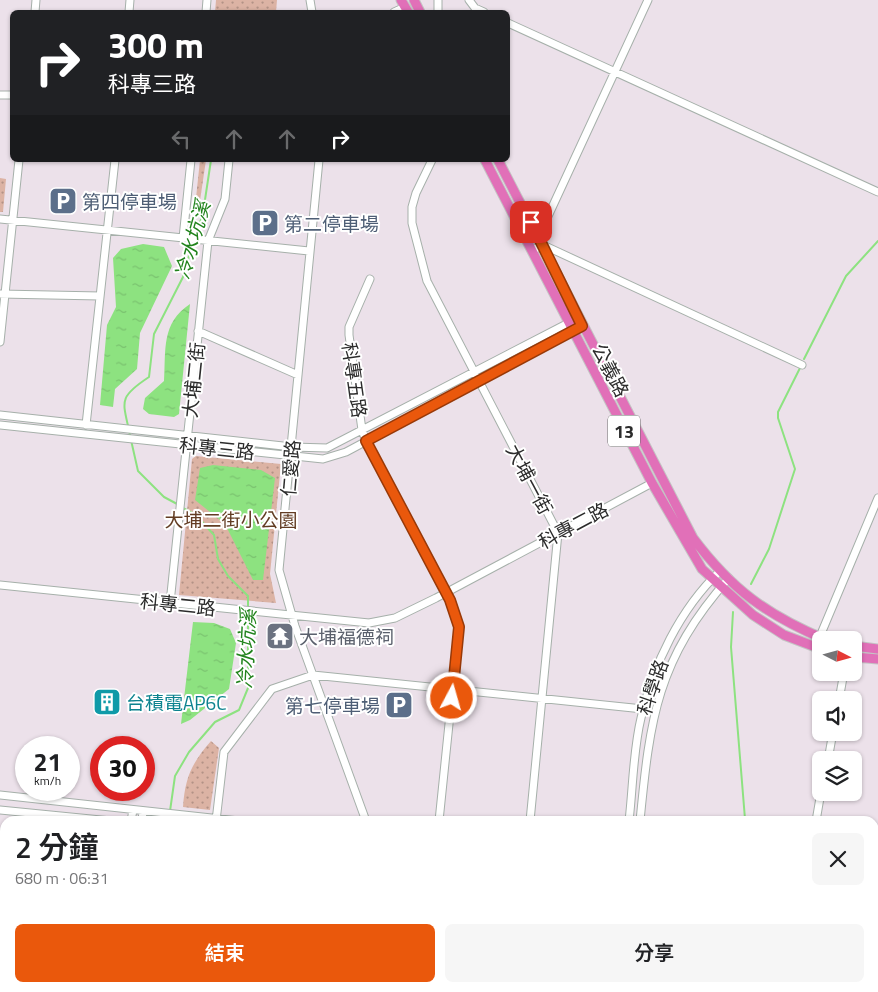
<!DOCTYPE html>
<html lang="zh-TW">
<meta charset="utf-8">
<style>
:root{--surface:#fff;--page:#f6f6f6;--text:#202124;--muted:#757577;--accent:#ea580c}
body{margin:0;font-family:"Titillium Web","Noto Sans TC",sans-serif;background:var(--page);color:var(--text);height:100vh;display:flex;flex-direction:column;font-size:19px;white-space:nowrap}
*{box-sizing:border-box;margin:0}
p{font-size:16px;color:var(--muted)}
.icon{flex:none;width:28px;height:28px;fill:none;stroke:currentColor;stroke-width:2;stroke-linecap:round;stroke-linejoin:round}
.map{position:relative;flex:1;overflow:hidden}
.drawer{position:absolute;left:0px;top:816px;width:879px;height:176px;display:flex;flex-direction:column;background:var(--surface);border-radius:15px 15px 0 0;box-shadow:0 1px 4px #0004}
.drawer>*{flex:none}
.banner{position:absolute;left:10px;top:10px;width:500px;height:152px;border-radius:8px;box-shadow:0 1px 4px #0004;background:#202124;color:#fff;overflow:hidden}
.needle{width:32px;rotate:96deg}
.fabs{position:absolute;left:812px;top:631px;display:grid;gap:10px}
.fabs a{display:grid;place-items:center;width:50px;height:50px;border-radius:8px;background:var(--surface);box-shadow:0 1px 4px #0004;font-size:25px}
.speed{position:absolute;left:15px;top:736px;display:flex;gap:10px;font-size:25px;font-weight:700;text-align:center}
.speed>*{display:grid;place-content:center;width:65px;height:65px;border-radius:50%;background:var(--surface);box-shadow:0 1px 4px #0004;line-height:1}
.speed small{font-size:12px;font-weight:400}
.speed .limit{border:8px solid #d22;background:#fff;color:#111}
.pin{position:absolute;display:grid;place-items:center;width:42px;height:42px;color:#fff;margin:-21px;border-radius:10px;box-shadow:0 2px 8px #0006}
.me{position:absolute;width:55px;margin:-28px;rotate:6deg;stroke-linejoin:round;filter:drop-shadow(0 0 4px #0008)}
.turn{display:flex;align-items:center;gap:18px;height:105px;padding:0 15px;font-size:22px}
.turn .icon{width:65px;height:65px;stroke-width:2.5}
.turn b{display:block;font-size:35px;line-height:42px}
.lanes{display:flex;align-items:center;height:48px;padding:0 15px;background:#0003;justify-content:center;gap:25px;direction:ltr}
.lanes .off{opacity:.35}
.round{display:grid;place-items:center;flex:none;width:52px;height:52px;border-radius:8px;background:var(--page)}
.summary{display:flex;align-items:center;justify-content:space-between;height:85px;padding:0 15px}
h1{font-size:30px;font-weight:600;line-height:38px}
.button{display:flex;gap:10px;margin-top:auto;padding:10px 15px}
.button a{flex:1;height:58px;border-radius:8px;background:var(--accent);color:#fff;font-size:20px;font-weight:600;line-height:58px;text-align:center}
.button a+a{background:var(--page);color:var(--text)}
.map>svg:first-child{display:block}
</style>
<div class="map">
<svg width="878" height="992" viewBox="0 0 878 992">
<defs>
<pattern id="park-dots" width="8" height="8" patternUnits="userSpaceOnUse" patternTransform="scale(1.25)"><rect width="8" height="8" fill="#dcb3a4"/><path d="M2 2h.1M6 6h.1" fill="none" stroke="#b39286" stroke-width="1.8" stroke-linecap="round"/></pattern>
<pattern id="water-ripples" width="26" height="14" patternUnits="userSpaceOnUse" patternTransform="scale(1.25)"><rect width="26" height="14" fill="#8de280"/><path d="M2 4q2-2 4 0t4 0M15 11q2-2 4 0t4 0" fill="none" stroke="#7ac26f"/></pattern>
</defs>
<rect width="100%" height="100%" fill="#ece1ea"/>
<path fill="url(#park-dots)" d="M 216,0 L 277,0 L 276,12 L 215,12 Z
M 200,160 L 206,160 L 198,214 L 194,217 Z
M 0,178 L 6,179 L 3,212 L 0,212 Z
M 196,456 L 281,464 L 270,574 L 276,603 L 179,595 L 192,459 Z
M 211,741 L 219,748 L 210,810 L 183,807 C 185,777 192,763 211,741 Z
M 0,832 L 5,833 L 5,951 L 0,951 Z
M 133,988 L 280,988 L 287,992 L 133,992 Z"/>
<path fill="url(#water-ripples)" d="M 143,244 L 164,247 L 172,266 L 140,333 L 137,369 L 115,389 L 113,407 L 100,405 L 107,325 L 116,307 L 113,258 L 121,249 Z
M 190,304 L 179,414 L 174,417 L 149,414 L 143,409 L 145,398 L 164,381 C 166,350 161,323 190,304 Z
M 213,465 L 261,470 L 275,478 L 263,580 L 253,580 L 225,524 L 195,500 L 200,468 Z
M 193,622 L 214,623 L 230,629 L 236,643 L 229,689 L 190,720 L 181,724 Z
M 0,837 L 5,839 L 5,917 L 0,917 Z"/>
<g fill="none" stroke-linecap="round" stroke-linejoin="round">
<path stroke="#8de280" stroke-width="2" d="M 195,238 L 203,213 L 211,160
M 804,359 L 846,276 L 878,241
M 130,435 C 123,401 117,398 149,377 L 154,334 L 183,277 L 193,242
M 131,440 L 138,471 L 164,497 L 179,505
M 751,584 L 769,549 L 795,469 L 778,418 L 778,412 L 800,368
M 733,612 L 731,647 L 745,819
M 170,811 L 175,776 L 189,752 L 215,722 L 239,710 L 248,688 L 248,596 L 228,576 L 218,559 L 214,535 L 196,515 L 183,508
M 306,988 L 313,992"/>
<defs>
<path id="minor" d="M 310,0 L 312,12
M 438,0 L 438,12
M 469,0 L 475,8 L 484,12
M 35,12 L 36,0
M 129,12 L 130,0
M 206,12 L 207,0
M 394,12 L 405,7
M 508,23 L 878,192
M 0,95 L 12,95
M 319,160 L 279,570 L 295,626 L 366,821
M 432,160 L 416,193 L 412,207 L 412,223 L 427,281 L 558,533 L 530,821
M 0,219 L 309,251
M 183,238 L 191,160
M 537,240 L 648,0
M 533,250 L 543,245 L 802,365
M 370,279 L 349,327 L 349,335 L 362,430 L 366,441 L 450,600 L 459,627 L 439,821
M 0,294 L 100,296
M 198,331 L 298,375
M 0,342 L 19,160
M 0,415 L 292,447 L 327,448 L 578,318
M 0,425 L 323,459 L 346,452 L 582,326
M 86,425 L 115,160
M 0,585 L 369,623 L 395,618 L 436,598 L 652,483
M 170,603 L 208,241 L 225,199 L 229,160
M 818,641 L 878,498
M 839,700 L 844,672
M 828,760 L 833,732
M 0,795 L 239,821
M 0,810 L 111,821
M 131,821 L 133,810
M 142,821 L 143,811
M 216,821 L 224,752 L 272,689 L 313,675 L 643,709
M 629,821 C 633,787 633,751 641,718 C 653,665 680,609 720,571
M 640,821 C 650,718 657,659 729,578
M 816,821 L 821,792
M 113,992 L 113,988
M 123,992 L 123,988
M 373,992 L 373,988
M 610,992 L 610,988
M 621,992 L 622,988
M 783,992 L 784,988"/>
<path id="major" d="M 401,0 L 408,12
M 414,0 L 420,12
M 485,160 L 652,483 L 702,569 L 753,615 L 784,635 L 821,649
M 498,160 L 693,538 C 732,590 767,615 826,640
M 854,646 L 878,649
M 854,657 L 878,659"/>
</defs>
<use href="#minor" stroke="#a6b0aa" stroke-width="9"/>
<use href="#major" stroke="#c4c4c4" stroke-width="11"/>
<use href="#minor" stroke="#fff" stroke-width="7"/>
<use href="#major" stroke="#e170b8" stroke-width="9"/>
</g>
<g fill="none" stroke-linecap="round" stroke-linejoin="round">
<defs>
<path id="route" d="M 452,698 L 459,627 L 450,600 L 366,441 L 582,326 L 531,222"/>
</defs>
<use href="#route" stroke="#983908" stroke-width="12"/>
<use href="#route" stroke="#ea580c" stroke-width="9"/>
</g>
<defs>
<symbol id="parking-square" viewBox="-11 -11 22 22"><rect x="-9" y="-9" width="18" height="18" rx="4" fill="#5c6f8a" stroke="#fff"/><path d="M-3.5-5.5H1a3.5 3.5 0 0 1 0 7H-1V5.5H-3.5ZM-1-3.4V-.6H.8a1.4 1.4 0 0 0 0-2.8Z" fill="#fff"/></symbol>
<symbol id="temple-square" viewBox="-11 -11 22 22"><rect x="-9" y="-9" width="18" height="18" rx="4" fill="#6b7280" stroke="#fff"/><path d="M0-6L5-2H3V0L6.5 2.5H4V6H1.5V3h-3V6H-4V2.5H-6.5L-3 0V-2H-5Z" fill="#fff"/></symbol>
<symbol id="building-square" viewBox="-11 -11 22 22"><rect x="-9" y="-9" width="18" height="18" rx="4" fill="#0f9aa8" stroke="#fff"/><path d="M-4-6H4V6H1V3H-1V6H-4ZM-2.5-4.3h1.7v1.8h-1.7ZM.8-4.3h1.7v1.8H.8ZM-2.5-1h1.7V.8h-1.7ZM.8-1h1.7V.8H.8Z" fill="#fff"/></symbol>
</defs>
<g fill-rule="evenodd">
<use href="#parking-square" x="47" y="185" width="32" height="32"/>
<use href="#parking-square" x="249" y="207" width="32" height="32"/>
<use href="#temple-square" x="264" y="620" width="32" height="32"/>
<use href="#building-square" x="91" y="686" width="32" height="32"/>
<use href="#parking-square" x="383" y="689" width="32" height="32"/>
</g>
<g text-anchor="middle" dominant-baseline="central" stroke-width="4" stroke-linejoin="round" paint-order="stroke">
<rect fill="#fff" stroke="#6b6b6b" stroke-width="1" x="608" y="415.5" width="32" height="31" rx="4"/>
<g font-size="18" font-weight="bold" fill="#2c2c2c">
<text x="624" y="431">13</text>
</g>
<g font-size="19" fill="#4e5e75" stroke="#fff" text-anchor="start">
<text x="82" y="201">第四停車場</text>
<text x="284" y="223">第二停車場</text>
<text x="380" y="705" text-anchor="end">第七停車場</text>
</g>
<g font-size="19" fill="#2c2c2c" stroke="#fff">
<text transform="translate(611 370) rotate(63)">公義路</text>
<text transform="translate(193 380) rotate(-84)">大埔二街</text>
<text transform="translate(355 380) rotate(82)">科專五路</text>
<text transform="translate(217 448) rotate(6)">科專三路</text>
<text transform="translate(290 468) rotate(-85)">仁愛路</text>
<text transform="translate(530 479) rotate(62)">大埔一街</text>
<text transform="translate(573 525) rotate(-28)">科專二路</text>
<text transform="translate(178 604) rotate(6)">科專二路</text>
<text transform="translate(652 687) rotate(-71)">科學路</text>
</g>
<g font-size="19" fill="#623c23" stroke="#fff">
<text x="231" y="519">大埔二街小公園</text>
</g>
<g font-size="19" fill="#5b616d" stroke="#fff" text-anchor="start">
<text x="299" y="636">大埔福德祠</text>
</g>
<g font-size="19" fill="#0d838f" stroke="#fff" text-anchor="start">
<text x="126" y="702">台積電AP6C</text>
</g>
<g font-size="20" font-style="italic" fill="#21831c" stroke="#fff">
<text transform="translate(192 240) rotate(-74)">冷水坑溪</text>
<text transform="translate(246 649) rotate(-87)">冷水坑溪</text>
</g>
</g>
</svg>
<div class="fabs">
<a><svg class="needle" viewBox="-14 -14 28 28"><path d="M0-13l5 13h-10z" fill="#e53935"/><path d="M0 13l5-13h-10z" fill="#757577"/></svg></a>
<a><svg class="icon" aria-label="sound" viewBox="0 0 24 24"><path d="M4 9h4l5-4v14l-5-4H4zM17 9q2 3 0 6"/></svg></a>
<a><svg class="icon" aria-label="layers" viewBox="0 0 24 24"><path d="M12 4l9 5-9 5-9-5zM3 14l9 5 9-5"/></svg></a>
</div>
<div class="speed"><div>21<small>km/h</small></div><div class="limit">30</div></div>
<div class="pin" style="left:531px;top:222px;background:#d93025"><svg class="icon" aria-label="arrive" viewBox="0 0 24 24"><path d="M6 21V4h12l-3 4 3 4H6"/></svg></div>
<svg class="me" style="left:452px;top:698px" viewBox="-20 -20 40 40"><circle r="17" fill="#ea580c" stroke="#fff" stroke-width="3"/><path d="M0-11L8 9 0 5-8 9z" fill="#fff"/></svg>
<div class="banner">
<div class="turn"><svg class="icon" aria-label="right" viewBox="0 0 24 24"><path d="M7 20v-9h11M14 6l5 5-5 5"/></svg><div><b>300 m</b>科專三路</div></div>
<div class="lanes"><svg class="icon off" aria-label="left" viewBox="0 0 24 24"><path d="M17 20v-9H6M10 6l-5 5 5 5"/></svg><svg class="icon off" aria-label="ahead" viewBox="0 0 24 24"><path d="M12 20V5M6 11l6-6 6 6"/></svg><svg class="icon off" aria-label="ahead" viewBox="0 0 24 24"><path d="M12 20V5M6 11l6-6 6 6"/></svg><svg class="icon" aria-label="right" viewBox="0 0 24 24"><path d="M7 20v-9h11M14 6l5 5-5 5"/></svg></div>
</div>
<section class="drawer">
<div class="summary"><div><h1>2 分鐘</h1><p>680 m · 06:31</p></div><a class="round"><svg class="icon" aria-label="close" viewBox="0 0 24 24"><path d="M6 6l12 12M18 6L6 18"/></svg></a></div>
<div class="button"><a>結束</a><a>分享</a></div>
</section>
</div>
